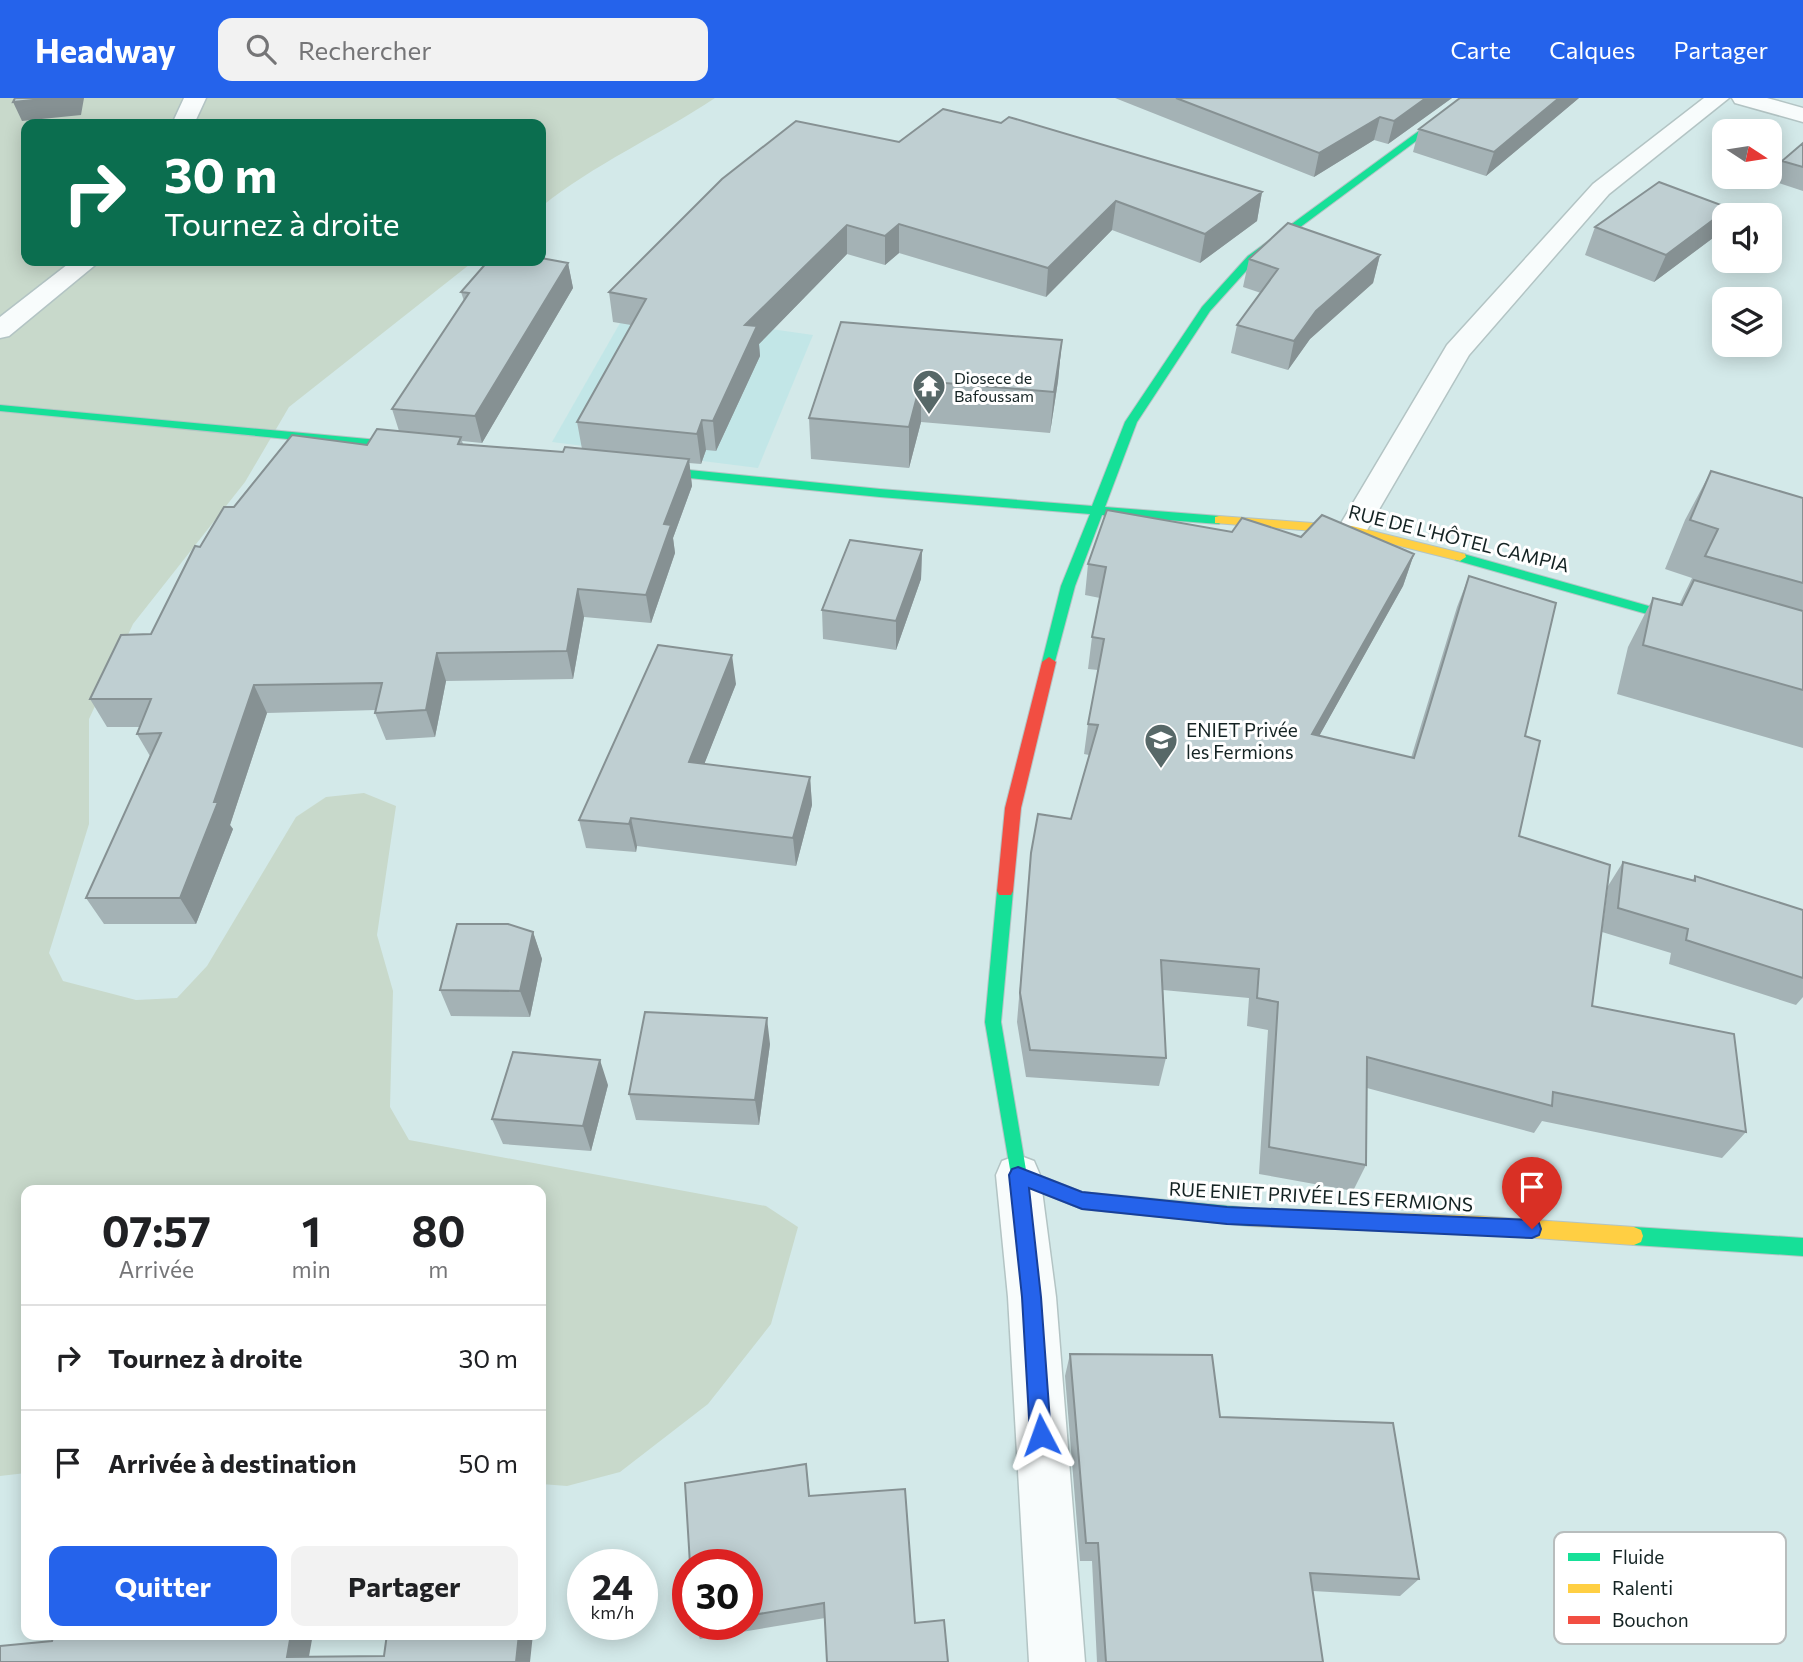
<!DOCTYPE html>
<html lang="fr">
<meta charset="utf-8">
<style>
:root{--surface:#fff;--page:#f2f2f2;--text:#202124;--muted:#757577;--line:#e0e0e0;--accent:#2563eb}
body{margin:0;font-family:Commissioner,sans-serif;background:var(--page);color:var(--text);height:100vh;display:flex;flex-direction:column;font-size:26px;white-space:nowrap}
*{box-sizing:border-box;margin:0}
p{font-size:23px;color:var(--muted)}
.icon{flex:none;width:38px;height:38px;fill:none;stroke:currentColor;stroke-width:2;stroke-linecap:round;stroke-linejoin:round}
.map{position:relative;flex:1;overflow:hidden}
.side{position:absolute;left:21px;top:1087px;width:525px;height:455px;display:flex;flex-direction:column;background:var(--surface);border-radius:14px;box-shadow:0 4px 18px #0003}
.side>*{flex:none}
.hud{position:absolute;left:21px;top:21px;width:525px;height:147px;border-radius:14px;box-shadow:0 4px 18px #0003;background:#0b6e4f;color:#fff;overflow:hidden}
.needle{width:46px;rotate:102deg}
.controls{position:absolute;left:1712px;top:21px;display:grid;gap:14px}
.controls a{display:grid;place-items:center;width:70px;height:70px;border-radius:14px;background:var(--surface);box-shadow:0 4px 18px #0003;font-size:35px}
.speed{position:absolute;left:567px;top:1451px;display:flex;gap:14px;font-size:35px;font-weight:700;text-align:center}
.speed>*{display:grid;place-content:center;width:91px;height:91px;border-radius:50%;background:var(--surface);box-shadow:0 4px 18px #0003;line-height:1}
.speed small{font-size:18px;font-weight:400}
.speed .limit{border:10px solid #d22;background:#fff;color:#111}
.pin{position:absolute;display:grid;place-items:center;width:60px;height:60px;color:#fff;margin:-72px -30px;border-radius:50% 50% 50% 0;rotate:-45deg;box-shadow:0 0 7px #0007}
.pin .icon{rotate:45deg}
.me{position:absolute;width:77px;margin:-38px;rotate:356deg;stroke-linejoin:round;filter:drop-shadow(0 0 5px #0008)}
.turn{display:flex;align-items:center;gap:24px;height:147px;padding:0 28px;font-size:32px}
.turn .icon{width:91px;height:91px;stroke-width:2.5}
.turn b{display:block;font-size:49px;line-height:60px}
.eta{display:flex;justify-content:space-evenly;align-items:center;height:119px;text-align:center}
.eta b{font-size:42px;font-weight:700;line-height:49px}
.button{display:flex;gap:14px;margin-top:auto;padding:14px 28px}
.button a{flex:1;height:80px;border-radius:14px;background:var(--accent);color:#fff;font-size:28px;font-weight:700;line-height:80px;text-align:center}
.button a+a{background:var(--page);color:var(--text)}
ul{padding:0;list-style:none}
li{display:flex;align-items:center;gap:21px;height:105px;padding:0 28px;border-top:2px solid var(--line)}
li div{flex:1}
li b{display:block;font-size:26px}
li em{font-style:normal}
header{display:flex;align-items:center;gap:42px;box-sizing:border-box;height:98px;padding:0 35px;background:var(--accent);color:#fff}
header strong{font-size:33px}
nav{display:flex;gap:38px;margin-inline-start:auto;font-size:24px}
.search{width:490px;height:63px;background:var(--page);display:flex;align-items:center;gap:18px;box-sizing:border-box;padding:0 24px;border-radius:14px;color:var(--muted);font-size:26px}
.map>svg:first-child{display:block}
</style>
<header>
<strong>Headway</strong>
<div class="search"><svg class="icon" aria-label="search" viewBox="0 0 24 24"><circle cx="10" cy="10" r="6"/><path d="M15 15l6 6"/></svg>Rechercher</div>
<nav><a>Carte</a><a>Calques</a><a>Partager</a></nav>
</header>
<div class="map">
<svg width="1803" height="1564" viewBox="0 0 1803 1564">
<rect width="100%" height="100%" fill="#d3e9e9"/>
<path fill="#c2e6e7" d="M 628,211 L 813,237 L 758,370 L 552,344 Z"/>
<path fill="#c8d9cb" d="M 0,0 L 715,0 C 658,38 594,66 541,109 L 541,26 L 26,26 L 26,163 L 474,163 L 289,309 L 245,384 L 133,526 L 89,621 L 89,726 L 49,855 L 63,883 L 136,902 L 177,900 L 207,868 L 296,719 L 326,699 L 364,695 L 396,708 L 377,837 L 393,893 L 390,1009 L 409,1042 L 766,1108 L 798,1129 L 771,1226 L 708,1306 L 620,1374 L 567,1388 L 541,1386 L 541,1092 L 26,1092 L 26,1375 L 0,1378 Z"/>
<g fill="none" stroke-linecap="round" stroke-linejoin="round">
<defs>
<path id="street" d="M 184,0 L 206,0 L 194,26 L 172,26 Z
M 1704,0 L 1729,0 L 1609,96 L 1469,257 L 1363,439 L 1352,442 L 1341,439 L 1337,432 L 1447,247 L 1593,86 Z
M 1732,0 L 1767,0 L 1803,10 L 1803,24 L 1735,5 Z
M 72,163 L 100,163 L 9,238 L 0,240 L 0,219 Z
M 1018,1057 L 1034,1063 L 1040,1077 L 1056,1199 L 1085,1564 L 1029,1564 L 1008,1199 L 996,1077 L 1002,1063 Z"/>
<path id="fast" d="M 1464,0 L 1474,0 L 1256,162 L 1210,213 L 1137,324 L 1105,409 L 1219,418 L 1225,422 L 1219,426 L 1102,417 L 1075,488 L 1054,567 L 1049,569 L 1042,564 L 1061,488 L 1090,416 L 880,399 L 639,375 L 633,371 L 639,367 L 880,391 L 1092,408 L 1125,324 L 1202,209 L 1248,158 Z
M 0,307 L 422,346 L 428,350 L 422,354 L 0,313 Z
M 1460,455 L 1702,523 L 1704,526 L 1697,530 L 1455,462 L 1455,456 Z
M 1005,787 L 1011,789 L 1013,793 L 1001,924 L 1026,1072 L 1082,1094 L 1250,1110 L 1257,1113 L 1259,1119 L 1257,1125 L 1250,1128 L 1082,1111 L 1012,1083 L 985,924 L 997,793 L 999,789 Z
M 1634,1129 L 1803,1140 L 1803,1158 L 1634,1147 L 1627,1144 L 1625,1138 L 1627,1132 Z"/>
<path id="slow" d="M 1219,418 L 1352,428 L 1465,456 L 1466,459 L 1460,463 L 1352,436 L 1215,425 L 1215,419 Z
M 1250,1110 L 1478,1118 L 1634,1129 L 1641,1132 L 1643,1138 L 1641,1144 L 1634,1147 L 1478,1136 L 1250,1128 L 1243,1125 L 1241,1119 L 1243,1113 Z"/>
<path id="jam" d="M 1049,559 L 1056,564 L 1021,710 L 1013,793 L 1011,797 L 999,797 L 997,793 L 1005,710 L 1042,564 Z"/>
</defs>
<use href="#street" stroke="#b3c4c4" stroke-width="3"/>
<use href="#fast" stroke="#b3c4c4" stroke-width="2"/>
<use href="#slow" stroke="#b3c4c4" stroke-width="2"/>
<use href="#jam" stroke="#b3c4c4" stroke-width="2"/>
<use href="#street" fill="#f8fcfc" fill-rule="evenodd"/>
<use href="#fast" fill="#16e098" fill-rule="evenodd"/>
<use href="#slow" fill="#ffcf43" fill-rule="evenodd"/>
<use href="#jam" fill="#f24e42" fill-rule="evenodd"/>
</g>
<path fill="#a4b2b5" d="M 1115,0 L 1452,0 L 1388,46 L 1374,42 L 1314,79 Z
M 1579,0 L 1486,78 L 1413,54 L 1419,31 Z
M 899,44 L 1262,94 L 1257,123 L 1200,165 L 1112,132 L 1046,199 L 899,155 L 885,167 L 847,156 L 759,246 L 760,258 L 716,353 L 706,352 L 701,366 L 689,365 L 692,388 L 673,440 L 675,455 L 651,525 L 584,519 L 573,581 L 446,583 L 435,639 L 386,642 L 375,615 L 376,612 L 267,615 L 230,727 L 233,731 L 196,826 L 104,826 L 86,800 L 150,658 L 137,636 L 140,629 L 107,629 L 90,601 L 151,536 L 200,449 L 234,409 L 399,333 L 392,311 L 464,203 L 461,194 L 568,165 L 573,190 L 482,345 L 462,343 L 463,346 L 563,354 L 582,351 L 577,324 L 631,227 L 613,224 L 609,194 Z
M 1803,45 L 1803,93 L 1773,83 L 1782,63 Z
M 1729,110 L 1726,117 L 1724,117 L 1724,123 L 1717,137 L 1654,184 L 1585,157 L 1595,129 Z
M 1380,157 L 1373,185 L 1310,241 L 1288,272 L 1231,255 L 1237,227 L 1261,195 L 1243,189 L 1249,161 Z
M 841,224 L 1062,242 L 1058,283 L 1050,335 L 921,324 L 909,370 L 811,361 L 809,320 Z
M 1711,373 L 1803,400 L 1803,650 L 1617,596 L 1628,549 L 1653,500 L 1679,507 L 1692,480 L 1665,471 L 1685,422 Z
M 1232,434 L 1301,439 L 1414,456 L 1403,488 L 1319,638 L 1411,660 L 1457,509 L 1469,478 L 1525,638 L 1519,738 L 1592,908 L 1746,1034 L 1722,1060 L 1542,1023 L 1534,1035 L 1367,990 L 1366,1067 L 1353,1093 L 1259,1076 L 1268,932 L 1247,928 L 1249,900 L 1163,892 L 1166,960 L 1159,988 L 1026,979 L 1017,924 L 1031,755 L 1071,721 L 1089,657 L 1084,656 L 1088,626 L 1098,572 L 1088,571 L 1092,539 L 1100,500 L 1085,497 L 1088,466 Z
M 922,452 L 921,481 L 896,552 L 823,541 L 822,512 Z
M 736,586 L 704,666 L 810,679 L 812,707 L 796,768 L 637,748 L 636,754 L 586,750 L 579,722 Z
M 1623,764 L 1692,783 L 1695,778 L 1803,812 L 1803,899 L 1796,907 L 1669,866 L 1671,855 L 1602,834 L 1608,788 Z
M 533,834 L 542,861 L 530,919 L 451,918 L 440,892 Z
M 770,946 L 759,1027 L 636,1022 L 629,996 Z
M 608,987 L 591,1053 L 503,1046 L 492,1021 Z
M 1070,1256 L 1220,1319 L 1419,1481 L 1400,1498 L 1313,1493 L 1323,1564 L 1097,1564 L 1092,1463 L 1080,1463 L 1065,1278 Z
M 806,1366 L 810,1398 L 915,1525 L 825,1520 L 700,1541 L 693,1526 L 747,1526 L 747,1466 Z"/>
<path fill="#869193" d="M 53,0 L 84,0 L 81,17 L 22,23 L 13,4 Z
M 1426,0 L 1452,0 L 1388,46 L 1394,23 Z
M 1559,0 L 1579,0 L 1486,78 L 1494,54 Z
M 1380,19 L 1374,42 L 1314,79 L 1319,55 Z
M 1262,94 L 1257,123 L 1200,165 L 1205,136 Z
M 1116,103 L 1112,132 L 1046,199 L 1048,170 Z
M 1729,110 L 1726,117 L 1724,117 L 1724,123 L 1717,137 L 1654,184 L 1666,157 Z
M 899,126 L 899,155 L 885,167 L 885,138 Z
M 847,127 L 847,156 L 759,246 L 760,258 L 716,353 L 713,323 L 745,227 Z
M 1380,157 L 1373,185 L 1310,241 L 1288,272 L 1294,243 L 1316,213 Z
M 568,165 L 573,190 L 482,345 L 475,318 Z
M 1062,242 L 1058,283 L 1050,335 L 1054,294 Z
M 921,283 L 921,324 L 909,370 L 909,329 Z
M 702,322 L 706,352 L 701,366 L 697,336 Z
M 689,361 L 692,388 L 673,440 L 675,455 L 651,525 L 646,497 L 664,426 Z
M 922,452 L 921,481 L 896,552 L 896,523 Z
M 1414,456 L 1403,488 L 1303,667 L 1312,636 Z
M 578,491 L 584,519 L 573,581 L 567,553 Z
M 437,555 L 446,583 L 435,639 L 426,612 Z
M 732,557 L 736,586 L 694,692 L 689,664 Z
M 254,587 L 267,615 L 230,727 L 233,731 L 196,826 L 180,800 Z
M 810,679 L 812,707 L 796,768 L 793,740 Z
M 631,720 L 637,748 L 636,754 L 629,726 Z
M 533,834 L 542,861 L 530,919 L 520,893 Z
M 767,920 L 770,946 L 759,1027 L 755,1002 Z
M 600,962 L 608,987 L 591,1053 L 583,1028 Z
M 291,1536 L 313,1536 L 308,1564 L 287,1559 Z
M 519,1536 L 533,1536 L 530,1564 L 516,1564 Z"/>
<path fill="#bfcfd2" stroke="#869193" stroke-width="2" d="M 15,0 L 53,0 L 13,4 Z
M 1176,0 L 1426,0 L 1394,23 L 1380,19 L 1319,55 Z
M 1460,0 L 1559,0 L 1494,54 L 1419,31 Z
M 943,11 L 1001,25 L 1009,19 L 1262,94 L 1205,136 L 1116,103 L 1048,170 L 899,126 L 885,138 L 847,127 L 745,227 L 757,228 L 713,323 L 702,322 L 697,336 L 577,324 L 646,201 L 609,194 L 722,81 L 796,23 L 899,44 Z
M 1803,45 L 1803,69 L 1782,63 Z
M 1659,84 L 1729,110 L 1666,157 L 1595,129 Z
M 1288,125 L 1380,157 L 1316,213 L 1294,243 L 1237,227 L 1278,171 L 1249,161 Z
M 541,160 L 568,165 L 475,318 L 392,311 L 469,195 L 461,194 L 488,163 L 541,163 Z
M 841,224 L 1062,242 L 1054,294 L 921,283 L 909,329 L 809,320 Z
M 377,331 L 461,339 L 458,346 L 563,354 L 565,349 L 689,361 L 664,426 L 671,427 L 646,497 L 578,491 L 567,553 L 437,555 L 426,612 L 375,615 L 382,585 L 254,587 L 214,704 L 218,704 L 180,800 L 86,800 L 161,635 L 137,636 L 151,601 L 90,601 L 121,537 L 151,536 L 195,448 L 200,449 L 224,409 L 234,409 L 292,337 L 367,347 Z
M 1711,373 L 1803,400 L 1803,485 L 1705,458 L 1718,431 L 1690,422 Z
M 1107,412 L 1232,434 L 1242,420 L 1301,439 L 1322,417 L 1414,456 L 1312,636 L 1414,660 L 1469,478 L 1556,505 L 1525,638 L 1540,643 L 1519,738 L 1610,767 L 1592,908 L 1734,936 L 1746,1034 L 1553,994 L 1552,1008 L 1367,959 L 1366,1067 L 1269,1049 L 1278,904 L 1257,900 L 1259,871 L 1161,862 L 1166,960 L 1030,952 L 1020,895 L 1031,755 L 1038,716 L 1071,721 L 1098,627 L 1088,626 L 1104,541 L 1092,539 L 1106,469 L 1088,466 Z
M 850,442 L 922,452 L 896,523 L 822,512 Z
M 1694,482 L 1803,513 L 1803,592 L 1643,547 L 1653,500 L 1682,507 Z
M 658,547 L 732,557 L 689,664 L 810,679 L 793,740 L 631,720 L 629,726 L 579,722 Z
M 1623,764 L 1695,783 L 1695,778 L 1803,812 L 1803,880 L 1686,842 L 1688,831 L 1618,810 Z
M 457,826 L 508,826 L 533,834 L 520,893 L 440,892 Z
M 645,914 L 767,920 L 755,1002 L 629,996 Z
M 513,954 L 600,962 L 583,1028 L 492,1021 Z
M 1070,1256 L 1212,1257 L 1220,1319 L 1393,1325 L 1419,1481 L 1310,1475 L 1323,1564 L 1106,1564 L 1098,1445 L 1086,1445 Z
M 806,1366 L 809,1398 L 905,1391 L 915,1525 L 944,1522 L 948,1564 L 827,1564 L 824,1505 L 747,1518 L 747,1466 L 690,1466 L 685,1385 Z
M 54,1536 L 291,1536 L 287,1559 L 384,1558 L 387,1536 L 519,1536 L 516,1564 L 0,1564 L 0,1548 L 52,1543 Z"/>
<path fill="#2563eb" stroke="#184099" stroke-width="2" d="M 1018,1069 L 1082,1094 L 1179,1104 L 1227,1109 L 1532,1122 L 1539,1125 L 1541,1131 L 1539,1137 L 1532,1140 L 1227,1126 L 1082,1111 L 1029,1090 L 1041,1199 L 1051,1337 L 1048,1344 L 1041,1347 L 1033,1344 L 1030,1337 L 1022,1199 L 1009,1077 L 1012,1071 Z"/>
<defs>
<symbol id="temple-pin" viewBox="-11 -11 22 30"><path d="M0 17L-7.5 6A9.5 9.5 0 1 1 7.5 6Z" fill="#576868" stroke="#fff"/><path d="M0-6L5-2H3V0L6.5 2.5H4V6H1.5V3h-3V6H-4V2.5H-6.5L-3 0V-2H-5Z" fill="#fff"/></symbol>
<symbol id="school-pin" viewBox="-11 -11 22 30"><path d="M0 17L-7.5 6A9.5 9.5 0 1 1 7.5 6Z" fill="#576868" stroke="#fff"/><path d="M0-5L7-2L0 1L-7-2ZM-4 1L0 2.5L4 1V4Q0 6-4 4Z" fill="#fff"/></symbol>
</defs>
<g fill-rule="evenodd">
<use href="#temple-pin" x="910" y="269" width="38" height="52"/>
<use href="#school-pin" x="1142" y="623" width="38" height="52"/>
</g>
<g text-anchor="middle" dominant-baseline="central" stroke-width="6" stroke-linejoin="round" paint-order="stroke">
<g font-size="16" fill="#142323" stroke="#fff" text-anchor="start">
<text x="954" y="279">Diosece de<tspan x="954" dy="18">Bafoussam</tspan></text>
</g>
<g font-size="19" fill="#142323" stroke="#fff">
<text transform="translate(1459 440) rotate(14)">RUE DE L'HÔTEL CAMPIA</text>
<text transform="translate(1321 1098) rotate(3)">RUE ENIET PRIVÉE LES FERMIONS</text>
</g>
<g font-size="19" fill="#142323" stroke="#fff" text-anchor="start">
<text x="1186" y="631">ENIET Privée<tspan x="1186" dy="22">les Fermions</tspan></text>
</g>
</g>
<rect x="1554" y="1434" width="232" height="112" rx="10" fill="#fff" stroke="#b8bdbd" stroke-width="2"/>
<rect x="1568" y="1455" width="32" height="8" fill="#16e098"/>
<rect x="1568" y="1486" width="32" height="9" fill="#ffcf43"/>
<rect x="1568" y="1518" width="32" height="8" fill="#f24e42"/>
<g font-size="19" fill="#142323">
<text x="1612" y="1466">Fluide</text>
<text x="1612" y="1497">Ralenti</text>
<text x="1612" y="1529">Bouchon</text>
</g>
</svg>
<div class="controls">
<a><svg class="needle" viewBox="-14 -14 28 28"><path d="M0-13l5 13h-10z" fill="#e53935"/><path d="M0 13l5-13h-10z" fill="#757577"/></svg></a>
<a><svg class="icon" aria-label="sound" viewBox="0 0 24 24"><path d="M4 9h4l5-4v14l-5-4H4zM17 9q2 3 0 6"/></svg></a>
<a><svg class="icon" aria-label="layers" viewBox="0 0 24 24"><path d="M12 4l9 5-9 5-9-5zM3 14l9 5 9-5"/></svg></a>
</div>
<div class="speed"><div>24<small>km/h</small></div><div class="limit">30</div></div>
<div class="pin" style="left:1532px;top:1131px;background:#d93025"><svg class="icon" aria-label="arrive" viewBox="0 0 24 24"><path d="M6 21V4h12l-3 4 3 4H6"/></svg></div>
<svg class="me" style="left:1041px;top:1337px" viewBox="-20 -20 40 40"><path d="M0-17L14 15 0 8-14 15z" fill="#2563eb" stroke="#fff" stroke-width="4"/></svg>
<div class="hud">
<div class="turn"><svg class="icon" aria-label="right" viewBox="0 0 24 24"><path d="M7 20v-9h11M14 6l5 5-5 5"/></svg><div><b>30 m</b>Tournez à droite</div></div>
</div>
<section class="side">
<div class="eta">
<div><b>07:57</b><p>Arrivée</p></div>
<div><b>1</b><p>min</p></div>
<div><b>80</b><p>m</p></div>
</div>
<ul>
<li><svg class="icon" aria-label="right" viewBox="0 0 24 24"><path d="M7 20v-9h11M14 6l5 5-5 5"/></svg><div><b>Tournez à droite</b></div><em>30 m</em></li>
<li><svg class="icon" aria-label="arrive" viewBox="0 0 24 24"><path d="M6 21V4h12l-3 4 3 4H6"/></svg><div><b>Arrivée à destination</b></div><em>50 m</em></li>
</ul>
<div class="button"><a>Quitter</a><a>Partager</a></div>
</section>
</div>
